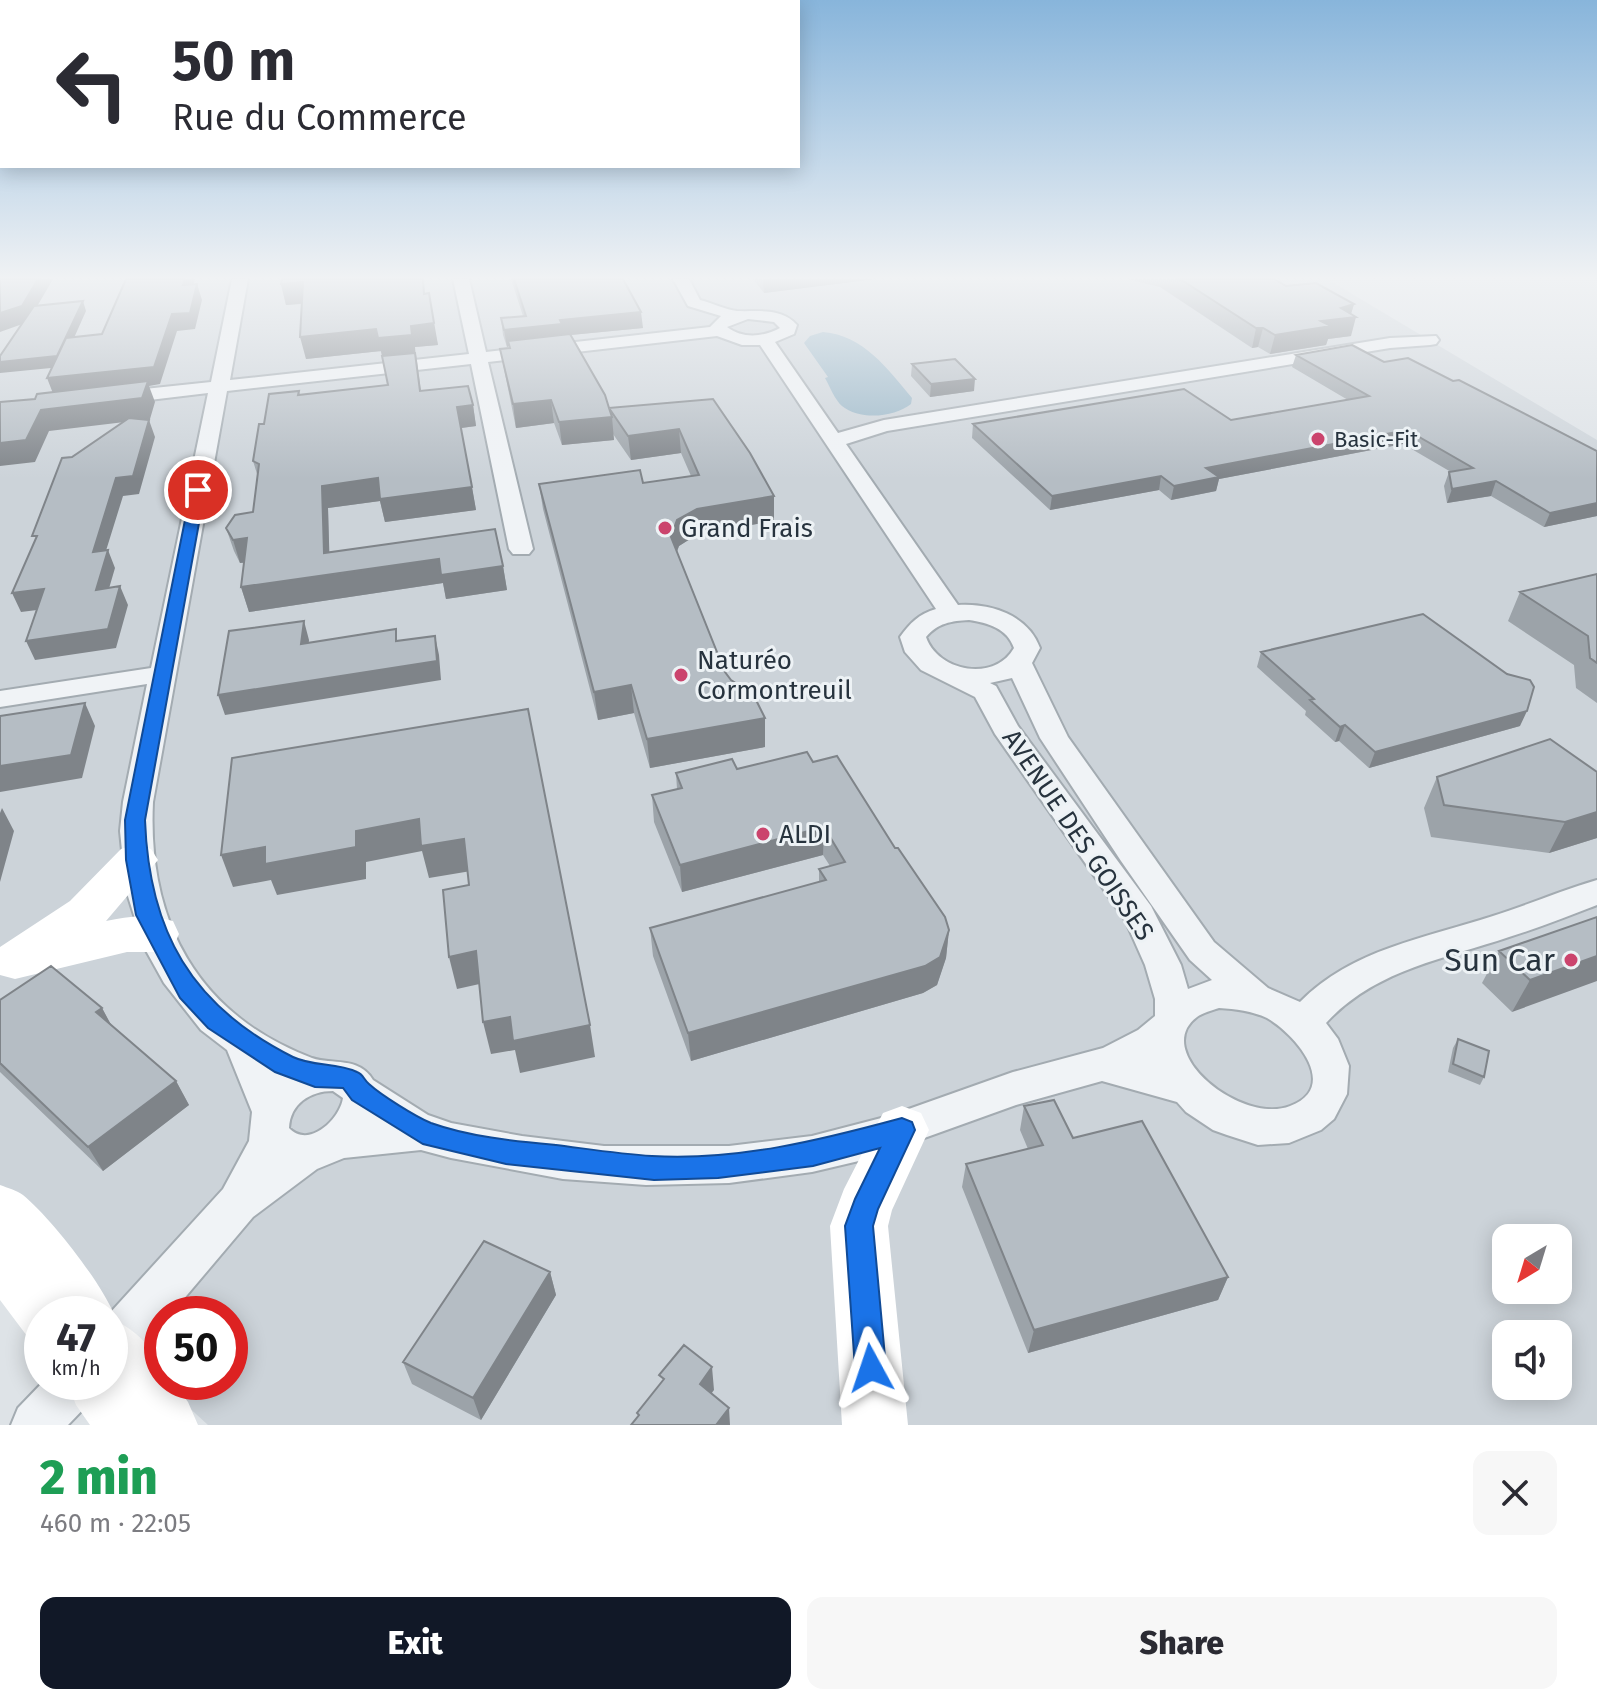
<!DOCTYPE html>
<meta charset="utf-8">
<style>
:root{--surface:#fff;--page:#f7f7f7;--text:#2b2b33;--muted:#7c7c81;--accent:#111827}
body{margin:0;font-family:"Fira Sans",sans-serif;background:var(--page);color:var(--text);height:100vh;display:flex;flex-direction:column;font-size:30px;white-space:nowrap}
*{box-sizing:border-box;margin:0}
p{font-size:26px;color:var(--muted)}
.icon{flex:none;width:44px;height:44px;fill:none;stroke:currentColor;stroke-width:2;stroke-linecap:round;stroke-linejoin:round}
.map{position:relative;height:1425px;overflow:hidden}
.details{display:flex;flex-direction:column;background:var(--surface);flex:1}
.details>*{flex:none}
.banner{position:absolute;left:0px;top:0px;width:800px;height:168px;box-shadow:0 4px 20px #0003;background:#fff;color:var(--text);overflow:hidden}
.needle{width:52px;rotate:218deg}
.buttons{position:absolute;left:1492px;top:1224px;display:grid;gap:16px}
.buttons a{display:grid;place-items:center;width:80px;height:80px;border-radius:16px;background:var(--surface);box-shadow:0 4px 20px #0003;font-size:40px}
.speed{position:absolute;left:24px;top:1296px;display:flex;gap:16px;font-size:40px;font-weight:700;text-align:center}
.speed>*{display:grid;place-content:center;width:104px;height:104px;border-radius:50%;background:var(--surface);box-shadow:0 4px 20px #0003;line-height:1}
.speed small{font-size:20px;font-weight:400}
.speed .limit{border:12px solid #d22;background:#fff;color:#111}
.pin{position:absolute;display:grid;place-items:center;width:68px;height:68px;color:#fff;margin:-34px;border:4px solid #fff;border-radius:50%;box-shadow:0 2px 8px #0007}
.me{position:absolute;width:88px;margin:-44px;rotate:355deg;stroke-linejoin:round;filter:drop-shadow(0 0 6px #0008)}
.turn{display:flex;align-items:center;gap:28px;height:168px;padding:0 40px;font-size:36px}
.turn .icon{width:104px;height:104px;stroke-width:2.5}
.turn b{display:block;font-size:56px;line-height:68px}
.round{display:grid;place-items:center;flex:none;width:84px;height:84px;border-radius:16px;background:var(--page)}
.summary{display:flex;align-items:center;justify-content:space-between;height:136px;padding:0 40px}
h1{font-size:48px;font-weight:800;line-height:60px;color:#1e9e55}
.cta{display:flex;gap:16px;margin-top:auto;padding:16px 40px}
.cta a{flex:1;height:92px;border-radius:16px;background:var(--accent);color:#fff;font-size:32px;font-weight:800;line-height:92px;text-align:center}
.cta a+a{background:var(--page);color:var(--text)}
.map>svg:first-child{display:block}
</style>
<div class="map">
<svg width="1597" height="1425" viewBox="0 0 1597 1425">
<rect width="100%" height="100%" fill="#dee3e7"/>
<path fill="#ccd3d9" fill-rule="evenodd" d="M 0,279 L 1327,279 L 1597,440 L 1597,1425 L 208,1425 L 110,1335 L 110,1314 L 0,1233 ZM 1506,1238 L 1558,1238 L 1558,1290 L 1506,1290 ZM 162,1314 L 230,1314 L 230,1382 L 162,1382 ZM 1506,1334 L 1558,1334 L 1558,1386 L 1506,1386 Z"/>
<path fill="#99b6c7" d="M 823,332 C 863,335 888,369 912,398 L 911,404 C 895,417 860,421 842,406 C 835,400 830,387 825,378 L 828,377 L 804,343 L 810,336 Z"/>
<g fill="none" stroke-linecap="round" stroke-linejoin="round">
<defs>
<path id="street" d="M 232,279 L 248,279 L 230,380 L 469,354 L 453,279 L 469,279 L 486,352 L 710,327 L 721,316 L 688,306 L 673,279 L 689,279 L 700,300 C 712,303 726,310 737,311 C 758,312 781,307 797,325 L 794,334 L 775,342 L 838,433 L 884,420 L 1390,338 L 1436,336 L 1439,340 L 1436,344 L 1430,345 L 1390,348 L 887,431 L 846,444 L 958,605 C 991,603 1028,615 1040,648 L 1032,663 L 1068,737 L 1214,942 L 1268,988 L 1300,1002 C 1352,949 1426,938 1493,916 C 1528,905 1562,890 1597,880 L 1597,905 C 1568,916 1539,928 1509,937 C 1444,959 1374,970 1326,1023 L 1338,1039 L 1349,1066 L 1347,1094 L 1334,1119 L 1321,1130 L 1289,1143 L 1258,1145 L 1227,1135 L 1213,1130 L 1186,1112 L 1177,1102 L 1102,1081 L 1016,1105 L 863,1160 L 812,1172 L 729,1183 L 646,1185 L 563,1179 L 451,1158 L 421,1150 L 344,1158 L 317,1169 L 253,1217 L 171,1314 L 162,1314 L 162,1324 L 126,1362 L 110,1369 L 109,1314 L 223,1189 L 249,1141 L 252,1112 L 227,1050 L 201,1030 L 164,983 L 144,947 L 126,890 L 120,831 L 123,802 L 147,684 L 0,707 L 0,691 L 151,668 L 208,393 L 116,404 L 107,398 L 116,392 L 211,382 ZM 748,319 L 774,322 L 780,328 C 763,337 743,339 727,327 ZM 717,336 L 742,345 L 760,345 L 936,609 C 919,614 910,623 900,637 L 905,652 L 921,670 L 975,697 L 995,734 L 1125,920 L 1145,965 L 1155,999 L 1155,1016 L 1138,1030 L 1103,1048 L 1013,1072 L 889,1116 L 812,1136 L 729,1146 L 604,1146 L 522,1136 L 451,1123 L 428,1115 L 373,1080 C 359,1056 332,1065 312,1058 C 198,1015 147,922 153,802 L 227,391 L 471,364 L 509,549 L 513,554 L 529,554 L 533,549 L 488,362 ZM 969,620 C 988,623 1007,628 1014,648 C 995,682 938,672 926,637 C 938,623 951,621 969,620 ZM 1012,678 L 1040,738 L 1121,861 L 1190,960 L 1212,980 L 1188,989 L 1181,965 L 1151,906 L 1018,726 L 996,686 L 990,683 ZM 1219,1008 C 1236,1009 1252,1011 1267,1018 C 1295,1034 1341,1087 1290,1106 C 1242,1125 1150,1052 1197,1017 C 1202,1013 1213,1010 1219,1008 ZM 333,1091 L 343,1098 C 340,1119 309,1149 289,1128 C 290,1104 310,1091 333,1091 Z
M 43,1382 L 100,1382 L 93,1399 L 68,1425 L 11,1425 L 18,1408 Z"/>
</defs>
<use href="#street" stroke="#a3abb1" stroke-width="4"/>
<use href="#street" fill="#f0f3f6" fill-rule="evenodd"/>
<path fill="#fff" fill-rule="evenodd" d="M 136,844 L 151,849 L 158,860 L 106,921 C 129,916 149,914 173,921 L 179,934 L 173,947 L 156,952 L 127,952 L 15,979 L 0,975 L 0,947 L 70,901 L 121,849 Z
M 902,1106 L 921,1113 L 929,1130 L 892,1210 L 888,1226 L 908,1425 L 842,1425 L 830,1226 L 844,1189 L 883,1113 Z
M 0,1185 C 8,1188 16,1190 23,1195 C 51,1218 100,1281 114,1314 L 112,1319 C 136,1329 162,1354 162,1382 L 173,1382 L 188,1402 L 198,1425 L 90,1425 L 76,1405 L 67,1382 L 110,1382 L 110,1314 L 42,1314 L 42,1342 L 27,1336 L 0,1300 Z"/>
</g>
<path fill="#9ca3a9" d="M 511,279 L 623,279 L 643,328 L 571,335 L 609,408 L 713,399 L 774,496 L 774,521 L 698,534 L 679,546 L 677,552 L 725,672 L 765,747 L 650,768 L 634,713 L 598,720 L 543,509 L 539,484 L 643,483 L 691,476 L 681,453 L 631,460 L 613,434 L 614,440 L 562,445 L 554,423 L 516,428 L 500,349 L 509,348 L 509,346 L 507,347 L 503,335 L 501,318 L 523,316 Z
M 753,279 L 875,279 L 764,293 Z
M 1127,279 L 1274,279 L 1286,286 L 1354,304 L 1351,314 L 1351,336 L 1328,339 L 1326,345 L 1270,354 L 1258,347 L 1252,348 L 1160,287 Z
M 281,284 L 426,294 L 438,345 L 415,347 L 421,391 L 473,405 L 476,426 L 461,428 L 476,510 L 385,522 L 380,501 L 328,508 L 329,552 L 503,566 L 507,590 L 446,599 L 443,583 L 249,612 L 241,587 L 244,563 L 240,563 L 234,551 L 226,528 L 253,512 L 258,477 L 253,461 L 264,424 L 299,391 L 300,395 L 388,385 L 381,351 L 306,359 L 302,304 L 286,305 Z
M 1296,355 L 1384,362 L 1453,381 L 1597,451 L 1597,516 L 1544,527 L 1491,496 L 1447,503 L 1444,486 L 1449,472 L 1451,472 L 1403,444 L 1219,479 L 1216,491 L 1171,500 L 1159,490 L 1050,510 L 972,438 L 973,424 L 1231,420 L 1348,400 L 1292,367 Z
M 912,364 L 974,391 L 930,397 L 911,376 Z
M 1597,574 L 1597,703 L 1576,688 L 1574,665 L 1508,621 L 1520,592 Z
M 1261,652 L 1520,726 L 1369,768 L 1339,741 L 1335,742 L 1305,715 L 1306,711 L 1257,667 Z
M 813,762 L 895,848 L 949,930 L 946,958 L 937,985 L 923,993 L 691,1061 L 653,956 L 650,928 L 819,882 L 819,869 L 830,866 L 823,855 L 682,892 L 654,822 L 652,795 L 677,789 L 676,773 Z
M 1597,772 L 1597,838 L 1549,853 L 1431,837 L 1424,808 L 1437,777 Z
M 1597,917 L 1512,1012 L 1482,983 L 1499,951 Z
M 0,1000 L 102,1008 L 111,1025 L 176,1081 L 189,1105 L 103,1171 L 0,1072 Z
M 1458,1039 L 1484,1077 L 1480,1085 L 1448,1072 L 1453,1048 Z
M 1024,1106 L 1073,1138 L 1228,1277 L 1218,1300 L 1028,1353 L 962,1187 L 966,1164 L 1028,1149 L 1020,1130 Z
M 550,1272 L 556,1295 L 481,1420 L 412,1384 L 403,1362 Z"/>
<path fill="#7f8489" d="M 38,279 L 53,279 L 28,322 L 0,332 L 0,313 Z
M 185,279 L 195,279 L 188,301 L 183,285 Z
M 763,279 L 875,279 L 764,293 Z
M 303,282 L 308,303 L 286,305 L 281,284 Z
M 197,284 L 202,300 L 195,329 L 177,331 L 160,384 L 149,386 L 155,402 L 150,419 L 49,431 L 35,462 L 0,466 L 0,443 L 41,410 L 54,396 L 47,378 L 172,314 Z
M 429,293 L 438,345 L 415,347 L 415,357 L 424,411 L 420,391 L 383,360 L 378,338 L 411,326 Z
M 83,301 L 86,311 L 61,367 L 0,373 L 0,362 Z
M 1354,304 L 1350,317 L 1356,317 L 1351,336 L 1328,339 L 1326,345 L 1270,354 L 1275,335 L 1321,321 L 1341,308 Z
M 641,312 L 643,328 L 508,341 L 509,346 L 507,347 L 504,330 L 560,320 Z
M 1256,328 L 1263,328 L 1258,347 L 1252,348 Z
M 376,329 L 381,351 L 306,359 L 300,337 Z
M 975,379 L 974,391 L 930,397 L 931,384 Z
M 551,400 L 554,423 L 516,428 L 513,404 Z
M 473,405 L 476,426 L 461,428 L 457,407 Z
M 612,417 L 614,440 L 562,445 L 559,422 Z
M 149,420 L 155,437 L 139,494 L 123,496 L 100,570 L 93,552 L 116,478 Z
M 679,429 L 681,453 L 631,460 L 628,436 Z
M 1407,430 L 1403,444 L 1219,479 L 1216,491 L 1171,500 L 1174,486 L 1206,468 Z
M 1161,476 L 1159,490 L 1050,510 L 1052,496 Z
M 378,478 L 472,487 L 476,510 L 385,522 L 380,501 L 328,508 L 330,575 L 439,559 L 503,566 L 507,590 L 446,599 L 443,583 L 249,612 L 241,587 L 324,553 L 322,486 Z
M 1496,481 L 1491,496 L 1447,503 L 1452,489 Z
M 774,496 L 774,521 L 698,534 L 679,546 L 672,563 L 671,537 L 677,520 L 697,509 Z
M 1597,503 L 1597,516 L 1544,527 L 1550,513 Z
M 247,538 L 254,561 L 240,563 L 233,540 Z
M 108,550 L 115,568 L 103,609 L 96,590 Z
M 120,586 L 128,605 L 116,648 L 35,660 L 26,641 Z
M 44,589 L 53,608 L 21,612 L 12,593 Z
M 304,621 L 309,640 L 307,662 L 301,644 Z
M 435,636 L 439,655 L 441,680 L 225,715 L 218,695 Z
M 631,685 L 634,713 L 598,720 L 594,692 Z
M 85,703 L 95,726 L 82,778 L 0,792 L 0,766 Z
M 1527,711 L 1520,726 L 1369,768 L 1375,752 Z
M 765,718 L 765,747 L 650,768 L 647,739 Z
M 1345,725 L 1339,741 L 1335,742 L 1340,727 Z
M 2,808 L 14,831 L 0,882 L 0,813 Z
M 1597,812 L 1597,838 L 1549,853 L 1565,822 Z
M 419,819 L 464,839 L 471,871 L 429,878 L 422,851 L 366,862 L 366,879 L 277,895 L 271,880 L 233,887 L 221,855 Z
M 824,827 L 823,855 L 682,892 L 680,865 Z
M 949,930 L 946,958 L 937,985 L 923,993 L 691,1061 L 688,1033 Z
M 476,951 L 484,983 L 457,989 L 449,957 Z
M 1597,956 L 1597,981 L 1512,1012 L 1530,980 Z
M 102,1008 L 115,1032 L 96,1012 Z
M 510,1017 L 590,1025 L 595,1057 L 520,1073 L 515,1050 L 491,1054 L 483,1022 Z
M 176,1081 L 189,1105 L 103,1171 L 88,1147 Z
M 550,1272 L 556,1295 L 481,1420 L 473,1398 Z
M 1228,1277 L 1218,1300 L 1028,1353 L 1034,1330 Z
M 712,1367 L 714,1390 L 702,1406 L 700,1384 Z
M 729,1408 L 730,1425 L 716,1425 Z"/>
<path fill="#b5bdc4" stroke="#7f8489" stroke-width="2" d="M 0,279 L 38,279 L 22,306 L 0,313 Z
M 126,279 L 185,279 L 183,285 L 197,284 L 190,313 L 172,314 L 154,367 L 47,378 L 66,338 L 102,334 Z
M 282,279 L 423,279 L 424,294 L 429,293 L 434,323 L 411,326 L 412,335 L 378,338 L 376,329 L 300,337 L 303,282 L 281,284 Z
M 514,279 L 623,279 L 641,312 L 560,320 L 562,324 L 504,330 L 501,318 L 526,316 Z
M 1180,279 L 1274,279 L 1286,286 L 1316,283 L 1354,304 L 1341,308 L 1356,317 L 1321,321 L 1331,326 L 1275,335 L 1263,328 L 1256,328 Z
M 83,301 L 57,356 L 0,362 L 0,356 L 34,306 Z
M 570,334 L 605,395 L 609,408 L 713,399 L 750,453 L 774,496 L 697,509 L 677,520 L 671,537 L 725,672 L 731,680 L 753,694 L 765,718 L 647,739 L 631,685 L 594,692 L 539,484 L 640,470 L 643,483 L 699,475 L 679,429 L 628,436 L 609,408 L 612,417 L 559,422 L 551,400 L 513,404 L 500,349 L 510,348 L 508,341 Z
M 1352,345 L 1384,362 L 1408,358 L 1453,381 L 1459,380 L 1597,451 L 1597,503 L 1550,513 L 1496,481 L 1452,489 L 1449,472 L 1473,468 L 1407,430 L 1206,468 L 1219,477 L 1174,486 L 1161,476 L 1052,496 L 973,424 L 1184,389 L 1231,420 L 1369,396 L 1296,355 Z
M 415,353 L 420,391 L 468,386 L 473,405 L 457,407 L 472,487 L 380,499 L 378,478 L 322,486 L 324,553 L 495,529 L 503,566 L 441,575 L 439,559 L 241,587 L 247,538 L 233,540 L 226,528 L 235,515 L 253,512 L 259,464 L 253,461 L 259,424 L 264,424 L 269,394 L 299,391 L 298,395 L 388,385 L 382,356 Z
M 955,359 L 975,379 L 931,384 L 912,364 Z
M 148,381 L 142,398 L 41,410 L 26,440 L 0,443 L 0,402 L 35,399 L 37,394 Z
M 129,418 L 149,420 L 133,476 L 116,478 L 93,552 L 108,550 L 96,590 L 120,586 L 108,629 L 26,641 L 44,589 L 12,593 L 37,536 L 32,536 L 62,458 L 72,457 Z
M 1597,574 L 1597,663 L 1590,658 L 1588,636 L 1520,592 Z
M 1423,614 L 1507,674 L 1530,680 L 1534,687 L 1527,711 L 1375,752 L 1345,725 L 1340,727 L 1310,700 L 1314,699 L 1261,652 Z
M 304,621 L 301,644 L 396,629 L 396,641 L 435,636 L 437,661 L 218,695 L 229,631 Z
M 85,703 L 71,755 L 0,766 L 0,716 Z
M 528,709 L 590,1025 L 513,1041 L 510,1017 L 483,1022 L 476,951 L 449,957 L 443,890 L 469,885 L 464,839 L 421,846 L 419,819 L 356,831 L 356,847 L 265,864 L 265,847 L 221,855 L 232,758 Z
M 1550,739 L 1597,772 L 1597,812 L 1565,822 L 1444,805 L 1437,777 Z
M 807,752 L 813,762 L 837,756 L 895,848 L 898,848 L 945,917 L 949,930 L 940,957 L 925,966 L 688,1033 L 650,928 L 826,880 L 819,869 L 845,862 L 824,827 L 680,865 L 652,795 L 682,788 L 676,773 L 732,759 L 737,769 Z
M 1597,917 L 1597,956 L 1530,980 L 1499,951 Z
M 51,966 L 102,1008 L 96,1012 L 176,1081 L 88,1147 L 0,1063 L 0,1000 Z
M 1458,1039 L 1489,1051 L 1484,1077 L 1453,1064 Z
M 1054,1100 L 1073,1138 L 1142,1121 L 1228,1277 L 1034,1330 L 966,1164 L 1043,1145 L 1024,1106 Z
M 484,1241 L 550,1272 L 473,1398 L 403,1362 Z
M 684,1345 L 712,1367 L 700,1384 L 729,1408 L 716,1425 L 631,1425 L 639,1415 L 637,1413 L 664,1379 L 659,1375 Z"/>
<linearGradient id="sky" x2="0" y2="1"><stop stop-color="#88b5db"/><stop offset="0.58" stop-color="#f0f2f4"/><stop offset="1" stop-color="#f0f2f4" stop-opacity="0"/></linearGradient>
<rect width="1597" height="479" fill="url(#sky)"/>
<path fill="#1a73e8" stroke="#114b97" stroke-width="2" d="M 198,486 L 205,490 L 145,820 C 149,931 191,1006 293,1057 C 314,1067 336,1062 357,1072 C 363,1074 364,1080 369,1084 C 381,1095 416,1117 431,1123 C 470,1137 514,1141 556,1145 C 588,1149 620,1154 652,1156 C 737,1161 821,1140 902,1118 L 912,1122 L 915,1130 L 878,1209 L 873,1226 L 886,1368 L 881,1379 L 871,1383 L 860,1379 L 855,1368 L 845,1226 L 855,1199 L 880,1148 L 813,1166 L 718,1178 L 654,1180 L 506,1164 L 423,1144 L 352,1100 L 343,1088 L 315,1087 L 275,1072 L 208,1028 L 180,998 L 136,915 L 126,860 L 125,820 L 191,490 Z"/>
<g fill="#cb446d" stroke="#edf2f5" stroke-width="3">
<circle cx="1318" cy="439" r="8"/>
<circle cx="665" cy="528" r="8"/>
<circle cx="681" cy="675" r="8"/>
<circle cx="763" cy="834" r="8"/>
<circle cx="1571" cy="960" r="8"/>
</g>
<g text-anchor="middle" dominant-baseline="central" stroke-width="6" stroke-linejoin="round" paint-order="stroke">
<g font-size="22" fill="#27333e" stroke="#edf2f5" text-anchor="start">
<text x="1334" y="439">Basic-Fit</text>
</g>
<g font-size="26" fill="#27333e" stroke="#edf2f5" text-anchor="start">
<text x="681" y="528">Grand Frais</text>
<text x="697" y="660">Naturéo<tspan x="697" dy="30">Cormontreuil</tspan></text>
<text x="779" y="834">ALDI</text>
</g>
<g font-size="26" fill="#27333e" stroke="#edf2f5">
<text transform="translate(1078 835) rotate(56)">AVENUE DES GOISSES</text>
</g>
<g font-size="32" fill="#27333e" stroke="#edf2f5" text-anchor="end">
<text x="1555" y="960">Sun Car</text>
</g>
</g>
</svg>
<div class="buttons">
<a><svg class="needle" viewBox="-14 -14 28 28"><path d="M0-13l5 13h-10z" fill="#e53935"/><path d="M0 13l5-13h-10z" fill="#7c7c81"/></svg></a>
<a><svg class="icon" aria-label="sound" viewBox="0 0 24 24"><path d="M4 9h4l5-4v14l-5-4H4zM17 9q2 3 0 6"/></svg></a>
</div>
<div class="speed"><div>47<small>km/h</small></div><div class="limit">50</div></div>
<div class="pin" style="left:198px;top:490px;background:#d93025"><svg class="icon" aria-label="arrive" viewBox="0 0 24 24"><path d="M6 21V4h12l-3 4 3 4H6"/></svg></div>
<svg class="me" style="left:871px;top:1368px" viewBox="-20 -20 40 40"><path d="M0-17L14 15 0 8-14 15z" fill="#1a73e8" stroke="#fff" stroke-width="4"/></svg>
<div class="banner">
<div class="turn"><svg class="icon" aria-label="left" viewBox="0 0 24 24"><path d="M17 20v-9H6M10 6l-5 5 5 5"/></svg><div><b>50 m</b>Rue du Commerce</div></div>
</div>
</div>
<section class="details">
<div class="summary"><div><h1>2 min</h1><p>460 m · 22:05</p></div><a class="round"><svg class="icon" aria-label="close" viewBox="0 0 24 24"><path d="M6 6l12 12M18 6L6 18"/></svg></a></div>
<div class="cta"><a>Exit</a><a>Share</a></div>
</section>
